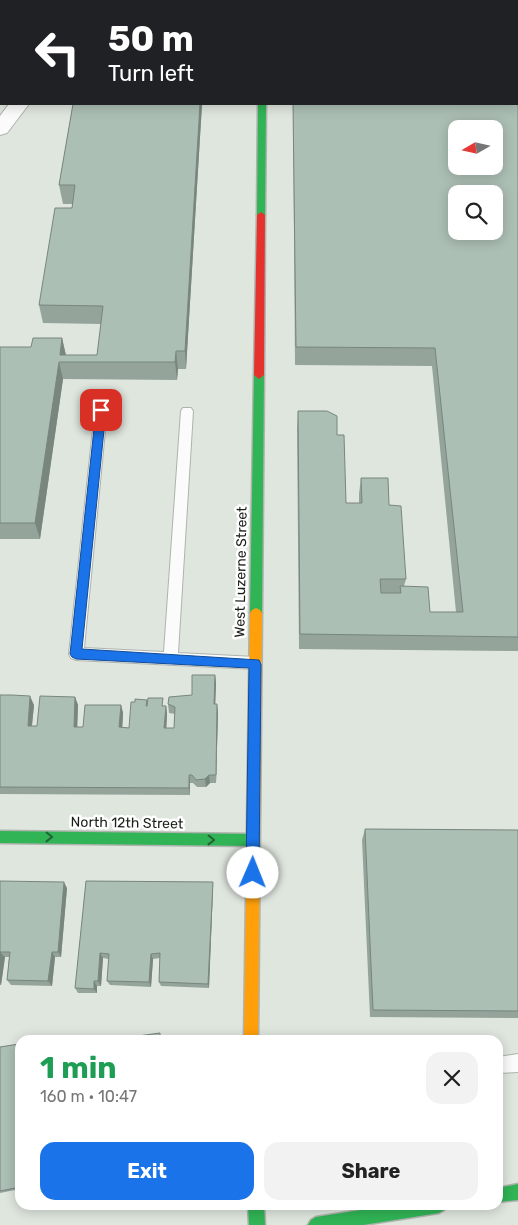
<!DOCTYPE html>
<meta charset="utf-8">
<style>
:root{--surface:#fff;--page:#f2f2f2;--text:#222;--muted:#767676;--accent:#1a73e8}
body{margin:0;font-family:Rubik,sans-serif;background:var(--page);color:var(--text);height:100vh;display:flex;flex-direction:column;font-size:19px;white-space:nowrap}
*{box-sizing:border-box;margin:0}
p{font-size:16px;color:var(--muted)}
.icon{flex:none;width:28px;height:28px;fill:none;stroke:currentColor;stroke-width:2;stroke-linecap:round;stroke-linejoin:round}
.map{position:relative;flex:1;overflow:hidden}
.side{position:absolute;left:15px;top:1035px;width:488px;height:175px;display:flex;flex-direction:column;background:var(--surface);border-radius:15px;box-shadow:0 2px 12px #0003}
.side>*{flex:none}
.guide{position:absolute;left:0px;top:0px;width:519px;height:105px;box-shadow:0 2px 12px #0003;background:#202124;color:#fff;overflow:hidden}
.needle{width:32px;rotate:261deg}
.fabs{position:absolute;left:448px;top:120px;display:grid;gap:10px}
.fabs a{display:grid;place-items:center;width:55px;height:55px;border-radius:10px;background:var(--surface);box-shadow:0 2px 12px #0003;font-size:25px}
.pin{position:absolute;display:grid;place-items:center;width:42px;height:42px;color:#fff;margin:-21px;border-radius:10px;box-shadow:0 2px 8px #0006}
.me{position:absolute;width:55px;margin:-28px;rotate:1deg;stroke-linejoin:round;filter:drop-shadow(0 0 4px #0008)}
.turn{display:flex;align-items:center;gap:18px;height:105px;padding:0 25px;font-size:22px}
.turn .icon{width:65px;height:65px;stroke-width:2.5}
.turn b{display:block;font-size:35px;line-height:42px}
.round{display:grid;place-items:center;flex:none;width:52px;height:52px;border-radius:15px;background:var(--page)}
.summary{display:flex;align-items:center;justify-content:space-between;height:85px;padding:0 25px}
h1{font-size:30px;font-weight:700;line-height:38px;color:#1e9e55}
.cta{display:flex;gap:10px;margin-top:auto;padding:10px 25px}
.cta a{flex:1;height:58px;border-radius:15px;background:var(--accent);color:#fff;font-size:20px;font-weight:700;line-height:58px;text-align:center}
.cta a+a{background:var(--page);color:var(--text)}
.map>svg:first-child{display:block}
</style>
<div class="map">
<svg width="518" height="1225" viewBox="0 0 518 1225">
<rect width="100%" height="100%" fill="#dfe6de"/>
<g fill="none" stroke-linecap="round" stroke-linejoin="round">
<defs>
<path id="lane" d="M 101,405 L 105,407 L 107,410 L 84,648 L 164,652 L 181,411 L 183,408 L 191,408 L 193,411 L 178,653 L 255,657 L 260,659 L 262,663 L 260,667 L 255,669 L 76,660 L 71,658 L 69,654 L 95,410 L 97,407 Z
M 518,1054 L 518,1072 L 498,1073 L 498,1057 Z"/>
<path id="street" d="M 0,31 L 1,32 L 1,43 L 0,43 Z
M 9,104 L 29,104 L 7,133 L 0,135 L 0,116 Z"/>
<path id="fast" d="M 258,104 L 266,104 L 265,215 L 261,218 L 257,215 Z
M 259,371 L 264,375 L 262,613 L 260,616 L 256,618 L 252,616 L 250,613 L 254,375 Z
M 0,831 L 253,834 L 257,836 L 259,840 L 257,844 L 253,846 L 0,843 Z
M 518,1184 L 518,1200 L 498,1202 L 498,1188 Z
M 248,1205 L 264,1205 L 265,1225 L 249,1225 Z
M 392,1205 L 447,1205 L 444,1210 L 439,1213 L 363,1225 L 308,1225 L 311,1220 L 316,1217 Z"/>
<path id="slow" d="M 256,608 L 260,610 L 262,613 L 258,1040 L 244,1040 L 250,613 L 252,610 Z"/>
<path id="jam" d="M 265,0 L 273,0 L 273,1 L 266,1 Z
M 261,212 L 265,215 L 264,375 L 259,379 L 254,375 L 257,215 Z"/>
</defs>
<use href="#lane" stroke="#afb3ae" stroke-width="2"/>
<use href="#street" stroke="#afb3ae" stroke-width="2"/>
<use href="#fast" stroke="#afb3ae" stroke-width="3"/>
<use href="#slow" stroke="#afb3ae" stroke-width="3"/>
<use href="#jam" stroke="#afb3ae" stroke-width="3"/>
<use href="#lane" fill="#fafbfa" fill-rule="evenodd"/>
<use href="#street" fill="#fafbfa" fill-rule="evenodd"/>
<use href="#fast" fill="#30b455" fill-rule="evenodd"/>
<use href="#slow" fill="#ff9f0a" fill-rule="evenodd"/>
<use href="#jam" fill="#e5322d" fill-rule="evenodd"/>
</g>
<path fill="#94a49b" d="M 126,0 L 179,0 L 179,1 L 125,1 Z
M 518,99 L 518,651 L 299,649 L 297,428 L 298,411 L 337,435 L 346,503 L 359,503 L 359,494 L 361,478 L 389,505 L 406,579 L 404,586 L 430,612 L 456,612 L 432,366 L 295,365 L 293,104 Z
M 73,104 L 202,104 L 186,369 L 178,369 L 177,380 L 63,379 L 40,539 L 0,539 L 0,347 L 31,347 L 62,338 L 66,355 L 97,355 L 101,324 L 43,323 L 39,305 L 72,208 L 72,204 L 63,204 L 59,185 Z
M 215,675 L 216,683 L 215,704 L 217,704 L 218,713 L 216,783 L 210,783 L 206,787 L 197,787 L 193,783 L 190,783 L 190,795 L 0,794 L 0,695 L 34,705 L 32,726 L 37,726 L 75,697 L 78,705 L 77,727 L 83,727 L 121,705 L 123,713 L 122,727 L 129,728 L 135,702 L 147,700 L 148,704 L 166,706 L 167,714 L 166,728 L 174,728 L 175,714 L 169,713 L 168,704 L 192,695 Z
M 365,829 L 518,830 L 518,1018 L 370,1017 L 362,840 Z
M 0,881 L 67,888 L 61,957 L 55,957 L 52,986 L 11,985 L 7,980 L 9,957 L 5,957 L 1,985 L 0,985 Z
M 86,881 L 213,882 L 213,888 L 209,988 L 161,986 L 159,982 L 160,958 L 153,959 L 151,987 L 110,985 L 107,981 L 109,959 L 103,958 L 101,986 L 97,986 L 97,993 L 78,993 L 75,988 Z
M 19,1044 L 20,1045 L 20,1189 L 0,1193 L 0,1047 Z"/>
<path fill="#78867e" d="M 200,104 L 202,104 L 186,369 L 185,351 Z
M 62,338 L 66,356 L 60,355 Z
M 176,351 L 178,369 L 177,380 L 175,362 Z
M 59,362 L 63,379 L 40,539 L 35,523 Z
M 215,675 L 216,683 L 215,713 L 214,704 Z
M 30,696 L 34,705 L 31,734 L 28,726 Z
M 75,697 L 78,705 L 77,735 L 74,727 Z
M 217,704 L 218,713 L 216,783 L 216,775 Z
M 121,705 L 123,713 L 122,735 L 119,727 Z
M 166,706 L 167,714 L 166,736 L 164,728 Z
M 189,775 L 190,783 L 190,795 L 189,788 Z
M 209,775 L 210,783 L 206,787 L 205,779 Z
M 64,882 L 67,888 L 61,957 L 58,952 Z
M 213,882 L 213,888 L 209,988 L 208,984 Z
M 0,952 L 5,957 L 1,985 L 0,983 Z
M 52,952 L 55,957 L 52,986 L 48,981 Z
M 100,953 L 103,958 L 101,986 L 98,981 Z
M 151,954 L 153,959 L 151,987 L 149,982 Z
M 94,981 L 97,986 L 97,993 L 94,989 Z"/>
<path fill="#acbfb4" stroke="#78867e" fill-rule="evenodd" d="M 126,0 L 165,0 L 165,1 L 125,1 Z
M 183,0 L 224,0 L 224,1 L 182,1 Z
M 224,0 L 239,0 L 239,1 L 224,1 Z
M 292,0 L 352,0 L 352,1 L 292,1 Z
M 365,0 L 439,0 L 439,1 L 365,1 Z
M 450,0 L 462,0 L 462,1 L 466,1 L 450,1 Z
M 481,0 L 499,1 L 499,0 L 518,0 L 518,18 L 518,1 L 481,1 Z
M 518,99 L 518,637 L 300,634 L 298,411 L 327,411 L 337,416 L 337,435 L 344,435 L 346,503 L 362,503 L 361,478 L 388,478 L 389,505 L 401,506 L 406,579 L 380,579 L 381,593 L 401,593 L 400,586 L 428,587 L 430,612 L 463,612 L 435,348 L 296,347 L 293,104 L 518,104 ZM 456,129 L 494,129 L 494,166 L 456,166 ZM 456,194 L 494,194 L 494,231 L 456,231 Z
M 73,104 L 200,104 L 185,351 L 176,351 L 175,362 L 59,362 L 35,523 L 0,523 L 0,347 L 31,347 L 33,338 L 62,338 L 60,355 L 97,355 L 103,306 L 39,305 L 55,208 L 72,208 L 75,185 L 59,185 Z
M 192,675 L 215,675 L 214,704 L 217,704 L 216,775 L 209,775 L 205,779 L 196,780 L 192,775 L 189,775 L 189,788 L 0,787 L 0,695 L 12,695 L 30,696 L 28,726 L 37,726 L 40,696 L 75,697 L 74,727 L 83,727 L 85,705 L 121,705 L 119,727 L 129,728 L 131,702 L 135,702 L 135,699 L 147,700 L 146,706 L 147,706 L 148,698 L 163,698 L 162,706 L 166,706 L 164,728 L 174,728 L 175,707 L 168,704 L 169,697 L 192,695 Z
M 365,829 L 518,830 L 518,1011 L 373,1010 Z
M 0,881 L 64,882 L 58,952 L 52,952 L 48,981 L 7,980 L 10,952 L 0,952 L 0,953 Z
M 86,881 L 213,882 L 208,984 L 159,982 L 160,953 L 151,954 L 149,982 L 107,981 L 109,954 L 100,953 L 98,981 L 94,981 L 94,989 L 75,988 Z
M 160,1033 L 160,1040 L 138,1040 L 138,1036 Z
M 19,1044 L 20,1068 L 20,1187 L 0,1191 L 0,1047 Z"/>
<defs><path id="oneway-chevron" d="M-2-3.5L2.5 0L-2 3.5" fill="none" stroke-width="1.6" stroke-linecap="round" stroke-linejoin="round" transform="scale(1.25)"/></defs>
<g stroke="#246235">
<use href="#oneway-chevron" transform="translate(49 837) rotate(1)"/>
<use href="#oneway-chevron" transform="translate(211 840) rotate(1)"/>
</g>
<path fill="#1a73e8" stroke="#114b97" d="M 101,407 L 106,410 L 82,649 L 259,660 L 261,664 L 259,873 L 257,878 L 253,880 L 248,878 L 246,873 L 249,668 L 76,659 L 72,657 L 70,654 L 96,410 Z"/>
<g text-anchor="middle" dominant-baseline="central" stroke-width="5" stroke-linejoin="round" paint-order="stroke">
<g font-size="14" fill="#1b1f1a" stroke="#fff">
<text transform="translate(241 572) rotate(-89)">West Luzerne Street</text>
<text transform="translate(127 823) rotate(1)">North 12th Street</text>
</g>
</g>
</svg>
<div class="fabs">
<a><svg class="needle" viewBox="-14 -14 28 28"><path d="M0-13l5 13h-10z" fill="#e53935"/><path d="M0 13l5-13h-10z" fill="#767676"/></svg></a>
<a><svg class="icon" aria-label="search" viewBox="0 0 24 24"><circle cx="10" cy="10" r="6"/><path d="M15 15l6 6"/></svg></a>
</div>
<div class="pin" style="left:101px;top:410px;background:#d93025"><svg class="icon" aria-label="arrive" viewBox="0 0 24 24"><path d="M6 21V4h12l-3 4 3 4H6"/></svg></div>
<svg class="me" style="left:253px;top:873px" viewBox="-20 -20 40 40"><circle r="19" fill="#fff"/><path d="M0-13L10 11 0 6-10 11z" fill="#1a73e8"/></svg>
<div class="guide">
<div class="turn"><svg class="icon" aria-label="left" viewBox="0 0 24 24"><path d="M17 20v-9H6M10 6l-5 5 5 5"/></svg><div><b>50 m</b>Turn left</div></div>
</div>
<section class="side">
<div class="summary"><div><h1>1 min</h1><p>160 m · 10:47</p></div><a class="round"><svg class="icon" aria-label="close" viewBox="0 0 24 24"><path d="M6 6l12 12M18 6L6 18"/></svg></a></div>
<div class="cta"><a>Exit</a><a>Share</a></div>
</section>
</div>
